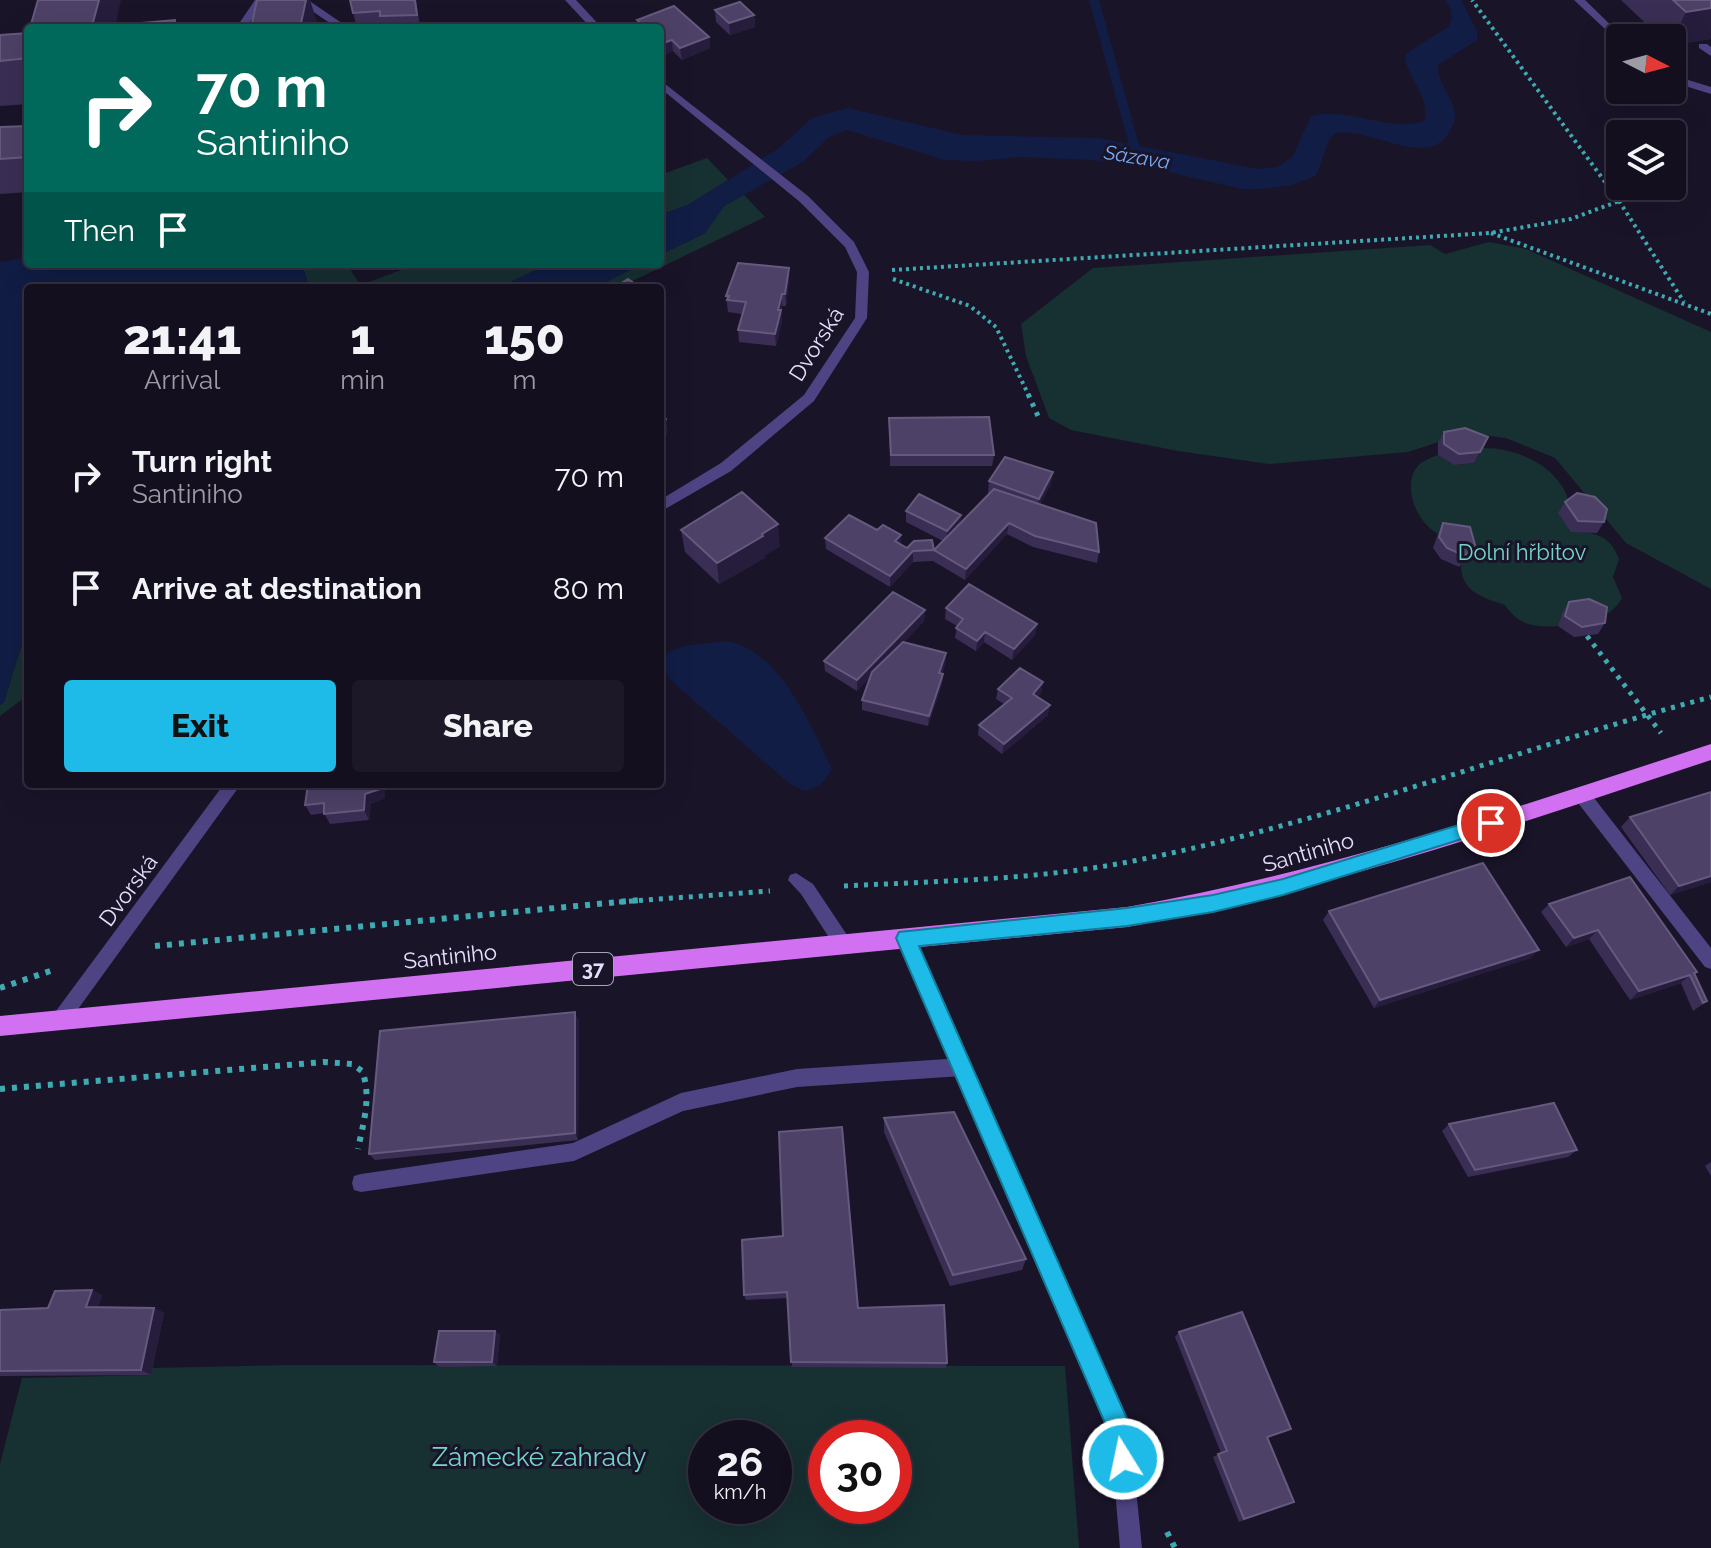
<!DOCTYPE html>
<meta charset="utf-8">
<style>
:root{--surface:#140f1f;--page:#1d1828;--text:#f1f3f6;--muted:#9d9ca4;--line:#332f3d;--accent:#1ebbe8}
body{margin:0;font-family:Raleway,sans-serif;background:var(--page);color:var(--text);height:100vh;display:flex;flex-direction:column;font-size:30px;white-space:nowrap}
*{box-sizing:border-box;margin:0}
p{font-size:26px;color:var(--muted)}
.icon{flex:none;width:44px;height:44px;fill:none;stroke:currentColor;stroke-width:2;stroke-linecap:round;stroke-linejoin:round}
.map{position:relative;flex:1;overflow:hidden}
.side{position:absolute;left:24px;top:284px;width:640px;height:504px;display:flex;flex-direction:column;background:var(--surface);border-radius:8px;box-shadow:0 8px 32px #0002,0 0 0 2px var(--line)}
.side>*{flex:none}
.hud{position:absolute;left:24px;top:24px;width:640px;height:244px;border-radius:8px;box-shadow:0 8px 32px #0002,0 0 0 2px var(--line);background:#00695c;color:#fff;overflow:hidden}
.needle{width:52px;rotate:96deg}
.controls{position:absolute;left:1606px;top:24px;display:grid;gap:16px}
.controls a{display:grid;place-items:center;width:80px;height:80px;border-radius:8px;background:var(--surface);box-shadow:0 8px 32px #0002,0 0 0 2px var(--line);font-size:40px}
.speed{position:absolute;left:688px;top:1420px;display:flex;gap:16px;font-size:40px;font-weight:700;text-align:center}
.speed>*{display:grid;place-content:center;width:104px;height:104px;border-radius:50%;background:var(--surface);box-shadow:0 8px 32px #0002,0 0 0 2px var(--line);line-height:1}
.speed small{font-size:20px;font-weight:400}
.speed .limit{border:12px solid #d22;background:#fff;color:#111}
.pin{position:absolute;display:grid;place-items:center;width:68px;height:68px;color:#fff;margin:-34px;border:4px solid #fff;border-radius:50%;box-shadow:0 2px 8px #0007}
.me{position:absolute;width:88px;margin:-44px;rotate:350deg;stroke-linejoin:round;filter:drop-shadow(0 0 6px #0008)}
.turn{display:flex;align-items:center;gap:28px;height:168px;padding:0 40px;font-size:36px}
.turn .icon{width:104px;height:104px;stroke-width:2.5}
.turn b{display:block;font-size:56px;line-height:68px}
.then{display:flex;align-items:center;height:76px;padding:0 40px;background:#0003;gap:16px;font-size:30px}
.eta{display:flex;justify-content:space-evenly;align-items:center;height:136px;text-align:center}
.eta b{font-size:48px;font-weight:800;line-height:56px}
.action{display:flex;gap:16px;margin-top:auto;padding:16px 40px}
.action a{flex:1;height:92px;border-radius:8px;background:var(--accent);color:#111;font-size:32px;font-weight:800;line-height:92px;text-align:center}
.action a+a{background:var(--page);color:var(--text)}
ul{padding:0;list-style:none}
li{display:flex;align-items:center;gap:24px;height:112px;padding:0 40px}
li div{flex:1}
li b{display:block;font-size:30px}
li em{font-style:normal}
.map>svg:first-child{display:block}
</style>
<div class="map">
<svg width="1711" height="1548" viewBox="0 0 1711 1548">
<rect width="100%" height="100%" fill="#1a1429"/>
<path fill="#173032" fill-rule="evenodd" d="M 707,158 L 728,180 L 688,205 L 660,215 L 660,175 Z
M 744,195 L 765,217 L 618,288 L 594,288 L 642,264 L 660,264 L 660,255 L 705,233 L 724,206 Z
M 1489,242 L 1526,249 L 1711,332 L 1711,589 L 1626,543 L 1555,458 L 1506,438 L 1466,433 L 1408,452 L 1269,464 L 1178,451 L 1071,430 L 1049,418 L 1026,356 L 1021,324 L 1093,268 L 1430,245 L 1445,254 Z
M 302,264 L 347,264 L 360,285 L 418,264 L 549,264 L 497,288 L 309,288 Z
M 1482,448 C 1517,447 1562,467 1570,506 C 1572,514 1571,523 1571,531 C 1596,533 1609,534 1619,559 L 1613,577 L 1622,598 C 1606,625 1589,616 1562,613 L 1558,626 C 1535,628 1518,625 1505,605 C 1462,592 1456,581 1464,538 C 1456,537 1446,537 1439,534 C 1416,524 1399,481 1421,463 C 1425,460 1433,457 1438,455 L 1454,465 L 1474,463 Z
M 28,624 L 28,695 L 0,716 L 0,705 L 4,702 Z
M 290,1365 L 1065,1366 L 1079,1548 L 0,1548 L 0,1464 L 22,1378 L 150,1375 L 152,1368 ZM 706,1438 L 774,1438 L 774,1506 L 706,1506 ZM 826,1438 L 894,1438 L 894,1506 L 826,1506 Z"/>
<path fill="#111d45" d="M 1445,0 L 1461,0 L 1477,31 L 1477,40 L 1438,65 C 1437,85 1455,98 1455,117 C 1455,124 1451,128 1448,134 C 1426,169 1367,126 1336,133 L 1329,140 L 1316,176 L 1292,185 L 1262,189 L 1242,189 L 1138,165 L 1092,160 L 1020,157 L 976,161 L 945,160 L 847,130 L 829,137 L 803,162 L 724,206 L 705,233 L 660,255 L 660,215 L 688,205 L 779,148 L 812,118 L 848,108 L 962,135 L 1098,138 L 1258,169 L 1278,167 L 1293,156 L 1311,116 C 1350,106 1387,133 1424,121 C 1432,98 1405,77 1405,54 L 1448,27 C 1454,18 1452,9 1445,0 Z
M 28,257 L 28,264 L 302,264 L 309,288 L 28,288 L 28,624 L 4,702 L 0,705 L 0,262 Z
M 549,264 L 642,264 L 594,288 L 497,288 Z
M 726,641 C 780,650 810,724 832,769 C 825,782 819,787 805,791 L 790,784 L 668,678 L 664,665 L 668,652 L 685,646 Z"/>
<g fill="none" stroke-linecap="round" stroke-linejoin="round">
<path fill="#111d45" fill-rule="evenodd" d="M 1089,0 L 1099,0 L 1141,152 L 1140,154 L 1131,152 Z"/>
<path stroke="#3eaab1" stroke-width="4" stroke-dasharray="3 4" stroke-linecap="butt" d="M 1619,201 L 1684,302
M 1491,233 L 1711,314
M 892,270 L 1490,233 L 1571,219 L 1619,201 L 1472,0
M 893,279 L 970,306 L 996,327 L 1029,396"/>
<path stroke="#3eaab1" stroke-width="5" stroke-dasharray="4 6" stroke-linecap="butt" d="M 1028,394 L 1038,416
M 1587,636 L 1661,733
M 844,886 C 939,881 1034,880 1128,862 C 1326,824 1516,749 1711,697
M 619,902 L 770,891"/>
<path stroke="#3eaab1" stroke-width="6" stroke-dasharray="5 7" stroke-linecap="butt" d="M 155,946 L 640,900
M 0,988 L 56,969
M 0,1089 L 324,1062 L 352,1064 L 362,1071 C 372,1096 363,1124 358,1149
M 1167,1532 L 1175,1548"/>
<path fill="#4e4483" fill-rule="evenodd" d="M 255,0 L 265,0 L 246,28 L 236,28 Z
M 296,0 L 308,0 L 349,28 L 337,28 Z
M 1574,0 L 1585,0 L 1624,38 L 1620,38 L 1620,43 Z
M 1699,44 L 1707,44 L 1711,47 L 1711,56 L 1699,48 Z
M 1672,75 L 1711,87 L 1711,94 L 1672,82 Z
M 1581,787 L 1587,789 L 1711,948 L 1711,969 L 1705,967 L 1575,799 L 1573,794 L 1575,789 Z
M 796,873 L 813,884 L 849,938 L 852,944 L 849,950 L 843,952 L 837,950 L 801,894 L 788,880 L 790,875 Z
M 962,1058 L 968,1061 L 971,1067 L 968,1073 L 962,1076 L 797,1087 L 683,1111 L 574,1161 L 361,1192 L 354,1190 L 352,1183 L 354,1176 L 361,1174 L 573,1143 L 681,1093 L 797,1069 Z"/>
<path fill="#4e4483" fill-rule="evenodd" d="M 565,0 L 576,0 L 602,28 L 591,28 Z
M 660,80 L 808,196 L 854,242 L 869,272 L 867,318 L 814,401 L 731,471 L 660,512 L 660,500 L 721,463 L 804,395 L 855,318 L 857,272 L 845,247 L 800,202 L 660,88 Z
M 224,784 L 241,784 L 65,1027 L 59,1029 L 53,1027 L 50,1021 L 53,1015 Z
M 906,930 L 912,933 L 915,938 L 1130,1430 L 1142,1548 L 1120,1548 L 1110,1430 L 897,938 L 900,933 Z"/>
<path fill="#d171f1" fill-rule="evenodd" d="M 1711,744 L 1711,760 C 1518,824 1327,890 1127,927 L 0,1036 L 0,1016 L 1127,907 C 1327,872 1518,807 1711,744 Z"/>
</g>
<path fill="#3b2e55" d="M 350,0 L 416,0 L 420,27 L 383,28 L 382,23 L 356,24 Z
M 1621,0 L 1711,0 L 1711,39 L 1672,45 L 1672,38 L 1661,38 Z
M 674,6 L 709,37 L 710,48 L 682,60 L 673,51 L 664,55 L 660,51 L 660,28 L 638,28 L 637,20 Z
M 715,10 L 754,15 L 755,27 L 730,35 L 716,22 Z
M 28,33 L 28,104 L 0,106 L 0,35 Z
M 28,126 L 28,192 L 0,194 L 0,127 Z
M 789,280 L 786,306 L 782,306 L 781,311 L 782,322 L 776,346 L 739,342 L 738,330 L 742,314 L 728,312 L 726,296 Z
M 889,418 L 994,455 L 992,466 L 890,466 Z
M 1444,432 L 1488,437 L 1474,463 L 1454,465 L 1438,455 L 1438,443 Z
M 989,481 L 1051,484 L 1040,504 L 1099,552 L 1097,563 L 1033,547 L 1007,534 L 965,580 L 933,561 L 934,550 L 943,541 L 906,522 L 906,511 L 961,515 L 960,524 L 990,494 L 988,493 Z
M 1565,502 L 1604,522 L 1597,533 L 1571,532 L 1558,513 Z
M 1443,523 L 1475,545 L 1469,556 L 1459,567 L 1441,559 L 1433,548 L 1438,534 Z
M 681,530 L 780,546 L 765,555 L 765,558 L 719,584 L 685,552 Z
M 825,538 L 901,545 L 907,548 L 934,550 L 933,561 L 913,562 L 890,587 L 826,549 Z
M 1569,602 L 1605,623 L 1598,634 L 1574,637 L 1558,626 L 1562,613 Z
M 946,608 L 1037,624 L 1035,635 L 1012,660 L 984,642 L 976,651 L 955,638 L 957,626 L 945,619 Z
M 925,610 L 924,621 L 904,642 L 946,653 L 945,664 L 942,674 L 943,674 L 942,684 L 928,726 L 862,710 L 862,700 L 870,677 L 857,691 L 825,671 L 824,661 Z
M 1043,682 L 1041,693 L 1037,697 L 1048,715 L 1002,754 L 978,735 L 979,725 L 1004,704 L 996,699 L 998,689 Z
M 308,784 L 385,784 L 385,798 L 371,804 L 369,820 L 330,824 L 324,813 L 311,815 L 305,805 Z
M 1630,817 L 1711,882 L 1670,895 L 1621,827 Z
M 1549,904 L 1697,972 L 1695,974 L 1707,1001 L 1693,1011 L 1681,983 L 1630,1000 L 1589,939 L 1566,947 L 1541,912 Z
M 1329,911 L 1531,958 L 1374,1008 L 1323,920 Z
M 579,1020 L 578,1140 L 375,1160 L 369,1154 Z
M 884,1118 L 1026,1259 L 1022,1270 L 950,1286 L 884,1132 Z
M 1449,1124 L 1577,1150 L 1568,1157 L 1468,1177 L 1442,1131 Z
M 1711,1162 L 1711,1176 L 1705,1166 Z
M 742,1240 L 858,1308 L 947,1363 L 946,1368 L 792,1367 L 787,1298 L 746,1300 L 744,1295 Z
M 102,1295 L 98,1307 L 154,1308 L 164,1313 L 151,1375 L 0,1376 L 0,1310 L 48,1308 Z
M 495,1331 L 500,1335 L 497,1366 L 439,1367 L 434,1362 Z
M 1179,1332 L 1291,1429 L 1285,1432 L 1268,1438 L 1294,1502 L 1239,1522 L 1213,1457 L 1221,1453 L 1175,1337 Z"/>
<path fill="#261c3c" d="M 99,0 L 121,0 L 115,28 L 93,28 L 92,26 Z
M 306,0 L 310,0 L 318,25 L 318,28 L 300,28 Z
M 1711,8 L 1711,39 L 1672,45 L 1672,40 L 1686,12 Z
M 754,15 L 755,27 L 730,35 L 729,23 Z
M 709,37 L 710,48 L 682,60 L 680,48 Z
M 672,40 L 673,51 L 664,55 L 663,43 Z
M 1681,57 L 1672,75 L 1672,58 Z
M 1644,90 L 1664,90 L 1642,95 Z
M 789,268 L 789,280 L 786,306 L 785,294 Z
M 782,294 L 782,322 L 776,346 L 775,334 L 778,310 Z
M 666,419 L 668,430 L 663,446 L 660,448 L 660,435 Z
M 1053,472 L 1051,484 L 1037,510 L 1039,499 Z
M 961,515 L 960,526 L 946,542 L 947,531 Z
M 1009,523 L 1007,534 L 965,580 L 966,569 Z
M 778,524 L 780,546 L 765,555 L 765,558 L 719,584 L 717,563 Z
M 901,535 L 901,546 L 895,541 Z
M 1475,545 L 1469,556 L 1459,567 L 1465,556 Z
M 913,551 L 913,562 L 890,587 L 890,576 Z
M 925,610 L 924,621 L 857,691 L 857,680 Z
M 1037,624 L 1035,635 L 1012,660 L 1014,649 Z
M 985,632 L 984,642 L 976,651 L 977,641 Z
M 946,653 L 945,664 L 938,683 L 939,673 Z
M 943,674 L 942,684 L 928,726 L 929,716 Z
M 1043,682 L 1041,693 L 1031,704 L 1033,694 Z
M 1050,705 L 1048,715 L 1002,754 L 1004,744 Z
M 38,784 L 80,784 L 44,790 Z
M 380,784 L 385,784 L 385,798 L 371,804 L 369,820 L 364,810 L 365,794 Z
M 1711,876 L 1711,882 L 1670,895 L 1679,886 Z
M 1598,930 L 1589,939 L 1566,947 L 1574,938 Z
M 1539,950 L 1531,958 L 1374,1008 L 1380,1000 Z
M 1690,975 L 1681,983 L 1630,1000 L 1639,991 Z
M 575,1012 L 579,1020 L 578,1140 L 575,1133 Z
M 92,1290 L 102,1295 L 96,1312 L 86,1307 Z
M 154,1308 L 164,1313 L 151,1375 L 141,1370 Z
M 495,1331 L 500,1335 L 497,1366 L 492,1362 Z"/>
<path fill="#4d4167" stroke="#655a7e" stroke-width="2" d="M 38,0 L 99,0 L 92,26 L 73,28 L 30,28 Z
M 257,0 L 306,0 L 300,28 L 251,28 Z
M 350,0 L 415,0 L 417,15 L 380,16 L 380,11 L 353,13 Z
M 1673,0 L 1711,0 L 1711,8 L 1686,12 Z
M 740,2 L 754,15 L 729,23 L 715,10 Z
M 674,6 L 709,37 L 680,48 L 672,40 L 663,43 L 660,40 L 660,28 L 646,28 L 637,20 Z
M 175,20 L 174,28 L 83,28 Z
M 28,33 L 28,58 L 0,61 L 0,35 Z
M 1672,48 L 1681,57 L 1672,58 Z
M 28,126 L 28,157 L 0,159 L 0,127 Z
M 738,263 L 789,268 L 785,294 L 782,294 L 778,310 L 781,310 L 775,334 L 738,330 L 746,302 L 727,300 L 729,296 L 726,296 Z
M 628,279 L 641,288 L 614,288 Z
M 660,415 L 666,419 L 660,435 Z
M 989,417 L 994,455 L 891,455 L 889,418 Z
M 1465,428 L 1488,437 L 1480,452 L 1459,454 L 1444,444 L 1444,432 Z
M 1005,457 L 1053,472 L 1039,499 L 989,481 Z
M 994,489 L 1096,523 L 1099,552 L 1035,536 L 1009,523 L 966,569 L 934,550 Z
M 742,492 L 778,524 L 762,534 L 763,536 L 717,563 L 681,530 Z
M 1577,493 L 1595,497 L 1607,509 L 1604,522 L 1578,521 L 1565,502 Z
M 919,494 L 961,515 L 947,531 L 906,511 Z
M 849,515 L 877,530 L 883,525 L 901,535 L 895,541 L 907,548 L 914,541 L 932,540 L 934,550 L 913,551 L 890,576 L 825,538 Z
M 1443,523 L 1470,527 L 1475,545 L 1465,556 L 1447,548 L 1439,537 Z
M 969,584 L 1037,624 L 1014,649 L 985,632 L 977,641 L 956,628 L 963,619 L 946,608 Z
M 893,592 L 925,610 L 857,680 L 824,661 Z
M 1589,599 L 1607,607 L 1605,623 L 1582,627 L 1565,616 L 1569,602 Z
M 903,642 L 946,653 L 939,673 L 943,674 L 929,716 L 862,700 L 872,672 Z
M 1020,668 L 1043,682 L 1033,694 L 1050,705 L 1004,744 L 979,725 L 1012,698 L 998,689 Z
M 308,784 L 380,784 L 380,789 L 365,794 L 364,810 L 324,814 L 324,803 L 305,805 Z
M 1711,792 L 1711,876 L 1679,886 L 1630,817 Z
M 1483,863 L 1539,950 L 1380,1000 L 1329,911 Z
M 1630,877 L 1697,972 L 1694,973 L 1707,1001 L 1703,1003 L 1690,975 L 1639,991 L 1598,930 L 1574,938 L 1549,904 Z
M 575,1012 L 575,1133 L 369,1154 L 380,1031 Z
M 1554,1103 L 1577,1150 L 1475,1170 L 1449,1124 Z
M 954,1112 L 1026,1259 L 953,1275 L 884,1118 Z
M 842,1127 L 858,1308 L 944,1305 L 947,1363 L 791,1362 L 787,1292 L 744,1295 L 742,1240 L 783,1236 L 779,1132 Z
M 92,1290 L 86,1307 L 154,1308 L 141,1370 L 0,1371 L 0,1310 L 48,1308 L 55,1291 Z
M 1242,1312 L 1291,1429 L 1267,1437 L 1294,1502 L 1244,1519 L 1218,1454 L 1227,1451 L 1179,1332 Z
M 439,1331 L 495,1331 L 492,1362 L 434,1362 Z"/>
<path fill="#1ebbe8" stroke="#147a97" stroke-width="2" d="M 1491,815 L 1497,817 L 1500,823 L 1497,828 L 1283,895 L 1213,912 L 1127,926 L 919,946 L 1132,1430 L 1135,1459 L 1131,1468 L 1123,1471 L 1114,1468 L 1108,1430 L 896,938 L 899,932 L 1127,908 L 1213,895 L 1283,879 Z"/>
<g text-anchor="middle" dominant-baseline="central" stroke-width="6" stroke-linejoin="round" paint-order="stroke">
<g font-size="20" font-style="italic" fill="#77aaf1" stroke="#1a1429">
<text transform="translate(1137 157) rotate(9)">Sázava</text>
</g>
<rect fill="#1a1429" stroke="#a9a2bd" stroke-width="2" x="573" y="953" width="40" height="32" rx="6"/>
<g font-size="20" font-weight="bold" fill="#e6dffc">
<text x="593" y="969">37</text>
</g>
<g font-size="22" fill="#e6dffc" stroke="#1a1429">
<text transform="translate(816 344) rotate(-58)">Dvorská</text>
<text transform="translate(1308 852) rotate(-16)">Santiniho</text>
<text transform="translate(128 890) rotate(-54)">Dvorská</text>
<text transform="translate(450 956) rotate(-6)">Santiniho</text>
</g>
<g font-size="22" fill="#71d6c9" stroke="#1a1429">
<text x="1522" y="552">Dolní hřbitov</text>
</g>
<g font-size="26" fill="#71d6c9" stroke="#1a1429">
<text x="539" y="1457">Zámecké zahrady</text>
</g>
</g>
</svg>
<div class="controls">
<a><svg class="needle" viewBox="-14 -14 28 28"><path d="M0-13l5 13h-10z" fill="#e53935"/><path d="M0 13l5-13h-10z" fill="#9d9ca4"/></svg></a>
<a><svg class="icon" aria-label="layers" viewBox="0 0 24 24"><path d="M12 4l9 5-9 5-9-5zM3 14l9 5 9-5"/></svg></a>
</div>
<div class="speed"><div>26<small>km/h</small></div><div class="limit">30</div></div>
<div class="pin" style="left:1491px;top:823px;background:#d93025"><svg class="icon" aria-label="arrive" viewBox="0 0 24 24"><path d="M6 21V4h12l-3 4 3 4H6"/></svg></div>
<svg class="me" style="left:1123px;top:1459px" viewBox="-20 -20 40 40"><circle r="17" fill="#1ebbe8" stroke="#fff" stroke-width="3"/><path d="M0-11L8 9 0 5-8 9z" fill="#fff"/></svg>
<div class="hud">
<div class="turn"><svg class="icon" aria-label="right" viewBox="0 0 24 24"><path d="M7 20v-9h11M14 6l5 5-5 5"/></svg><div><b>70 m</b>Santiniho</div></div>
<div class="then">Then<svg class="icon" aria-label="arrive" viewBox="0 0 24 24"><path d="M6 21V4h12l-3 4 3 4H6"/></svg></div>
</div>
<section class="side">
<div class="eta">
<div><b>21:41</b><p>Arrival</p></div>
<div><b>1</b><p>min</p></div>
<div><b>150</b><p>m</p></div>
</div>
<ul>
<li><svg class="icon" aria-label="right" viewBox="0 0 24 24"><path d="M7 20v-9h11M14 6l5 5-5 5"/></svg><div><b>Turn right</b><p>Santiniho</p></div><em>70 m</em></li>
<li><svg class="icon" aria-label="arrive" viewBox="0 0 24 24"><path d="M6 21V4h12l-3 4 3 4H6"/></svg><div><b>Arrive at destination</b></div><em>80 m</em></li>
</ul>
<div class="action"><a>Exit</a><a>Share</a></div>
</section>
</div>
